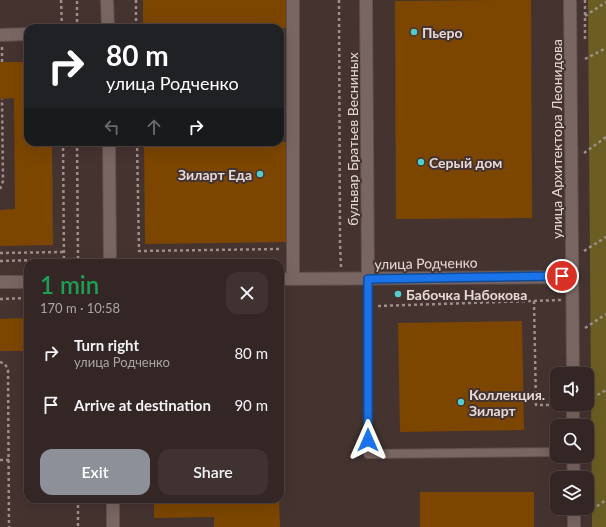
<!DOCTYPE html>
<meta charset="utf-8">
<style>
:root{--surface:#342624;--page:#3f3231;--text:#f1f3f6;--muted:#a9a5a6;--line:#4e4341;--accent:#8c9099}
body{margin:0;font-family:Lato,sans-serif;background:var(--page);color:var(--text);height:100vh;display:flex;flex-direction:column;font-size:15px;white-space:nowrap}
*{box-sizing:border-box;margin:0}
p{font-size:13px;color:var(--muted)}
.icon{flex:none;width:22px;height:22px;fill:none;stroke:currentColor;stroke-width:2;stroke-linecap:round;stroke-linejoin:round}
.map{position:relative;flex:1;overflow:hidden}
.side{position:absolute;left:24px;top:259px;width:260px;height:244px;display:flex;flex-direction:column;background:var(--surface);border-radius:12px;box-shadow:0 4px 16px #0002,0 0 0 1px var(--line)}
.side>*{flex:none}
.hud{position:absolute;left:24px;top:24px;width:260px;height:122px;border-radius:12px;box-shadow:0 4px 16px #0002,0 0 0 1px var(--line);background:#202124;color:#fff;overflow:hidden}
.buttons{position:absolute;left:550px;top:367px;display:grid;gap:8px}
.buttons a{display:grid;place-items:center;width:44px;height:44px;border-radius:8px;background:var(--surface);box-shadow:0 4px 16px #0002,0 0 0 1px var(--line);font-size:20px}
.pin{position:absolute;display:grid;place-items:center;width:34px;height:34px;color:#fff;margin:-17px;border:2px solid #fff;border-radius:50%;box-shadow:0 1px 4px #0007}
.me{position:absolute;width:44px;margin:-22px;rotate:0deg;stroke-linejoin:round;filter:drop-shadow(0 0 3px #0008)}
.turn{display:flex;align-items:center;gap:14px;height:84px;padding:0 16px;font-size:18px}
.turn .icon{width:52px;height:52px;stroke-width:2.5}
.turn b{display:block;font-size:28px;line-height:34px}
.lanes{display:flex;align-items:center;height:38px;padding:0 16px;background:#0003;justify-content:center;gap:20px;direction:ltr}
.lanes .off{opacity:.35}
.round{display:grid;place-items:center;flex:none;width:42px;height:42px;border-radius:12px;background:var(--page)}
.headline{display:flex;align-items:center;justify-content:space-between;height:68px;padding:0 16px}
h1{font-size:24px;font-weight:600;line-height:30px;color:#1e9e55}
.primary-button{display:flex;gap:8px;margin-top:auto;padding:8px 16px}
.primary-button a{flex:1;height:46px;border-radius:12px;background:var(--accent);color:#fff;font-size:16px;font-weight:600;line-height:46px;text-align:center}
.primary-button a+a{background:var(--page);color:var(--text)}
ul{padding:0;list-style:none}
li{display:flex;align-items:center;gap:12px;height:52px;padding:0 16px}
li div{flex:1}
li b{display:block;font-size:15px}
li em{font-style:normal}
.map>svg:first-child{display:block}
</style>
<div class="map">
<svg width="606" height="527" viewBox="0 0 606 527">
<rect width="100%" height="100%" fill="#453330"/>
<path fill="#6c5e22" d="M 588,0 L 606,0 L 606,527 L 592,527 Z"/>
<path fill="#7c4600" d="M 143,0 L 286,0 L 286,28 L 143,28 Z
M 492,0 L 531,0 L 532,218 L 396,219 L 395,1 Z
M 0,62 L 28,62 L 28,142 L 52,142 L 53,245 L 0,246 L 0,210 L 15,209 L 14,98 L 0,99 Z
M 144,142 L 286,142 L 286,242 L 145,244 Z
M 28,318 L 28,351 L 0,351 L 0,319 Z
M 522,321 L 524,430 L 400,432 L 398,323 Z
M 420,492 L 534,492 L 534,527 L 420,527 Z
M 154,499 L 279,499 L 280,527 L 214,527 L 214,517 L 154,518 Z"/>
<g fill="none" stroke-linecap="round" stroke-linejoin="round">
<defs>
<path id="lane" d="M 368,279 L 368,454 L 557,452"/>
<path id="street" d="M 107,0 L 108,28
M 293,0 L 293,279
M 366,0 L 368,279
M 570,0 L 573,374
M 0,35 L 28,34
M 109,142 L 110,263
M 280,279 L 572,277
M 0,282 L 28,282
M 573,404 L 573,426
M 573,456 L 574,478
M 113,499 L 113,527
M 574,508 L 574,527"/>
</defs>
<use href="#lane" stroke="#5f504e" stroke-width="10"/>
<use href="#street" stroke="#5f504e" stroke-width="14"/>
<path stroke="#9d8e8c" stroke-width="2.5" stroke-dasharray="3 3" stroke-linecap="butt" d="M 61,0 L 62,28
M 136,0 L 136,28
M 339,0 L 340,244 L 341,267
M 585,0 L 585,40
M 585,16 L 606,2
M 77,28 L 77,0
M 2,47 L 2,62
M 585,59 L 606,48
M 63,142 L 64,263
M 137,142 L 139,251 L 281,249
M 584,153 L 606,137
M 0,189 L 3,181 L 2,99
M 584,251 L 606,237
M 0,253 L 64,252
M 0,261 L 78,259 L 77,142
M 0,299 L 28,298
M 534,301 L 536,405 L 560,405
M 378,306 L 561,300
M 585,328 L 606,314
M 0,362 L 5,364 L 8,370 L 9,527
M 587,401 L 606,390
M 0,460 L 9,460
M 78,499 L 78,527
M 587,513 L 606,500"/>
<use href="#lane" stroke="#796561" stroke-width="8"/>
<use href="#street" stroke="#796561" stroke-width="12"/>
</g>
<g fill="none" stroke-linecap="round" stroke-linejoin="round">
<defs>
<path id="route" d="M 368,440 L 368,279 L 562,276"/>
</defs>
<use href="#route" stroke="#114b97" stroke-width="10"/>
<use href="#route" stroke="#1a73e8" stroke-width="7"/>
</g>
<g fill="#52cdcd" stroke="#453330" stroke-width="1.5">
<circle cx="414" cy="32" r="4"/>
<circle cx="421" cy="162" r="4"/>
<circle cx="260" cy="174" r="4"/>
<circle cx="398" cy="294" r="4"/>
<circle cx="461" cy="402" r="4"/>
</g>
<g text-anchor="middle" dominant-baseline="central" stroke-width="4" stroke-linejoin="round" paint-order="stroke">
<g font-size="14" font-weight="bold" fill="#e6dad8" stroke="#453330" text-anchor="start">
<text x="422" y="32">Пьеро</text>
<text x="429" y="162">Серый дом</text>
<text x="252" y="174" text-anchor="end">Зиларт Еда</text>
<text x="406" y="294">Бабочка Набокова</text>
<text x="469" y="394">Коллекция.<tspan x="469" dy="16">Зиларт</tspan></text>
</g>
<g font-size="14" fill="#e6dad8" stroke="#453330">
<text transform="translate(352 139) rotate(-90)">бульвар Братьев Весниных</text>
<text transform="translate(556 139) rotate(-90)">улица Архитектора Леонидова</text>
<text transform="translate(426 263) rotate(-1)">улица Родченко</text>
</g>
</g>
</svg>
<div class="buttons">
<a><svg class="icon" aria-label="sound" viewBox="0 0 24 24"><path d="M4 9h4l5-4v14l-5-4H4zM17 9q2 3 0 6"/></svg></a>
<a><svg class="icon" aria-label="search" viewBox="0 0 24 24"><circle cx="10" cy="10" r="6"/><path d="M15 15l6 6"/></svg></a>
<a><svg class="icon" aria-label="layers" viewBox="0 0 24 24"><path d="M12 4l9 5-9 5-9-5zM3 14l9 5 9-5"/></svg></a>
</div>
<div class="pin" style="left:562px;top:276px;background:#d93025"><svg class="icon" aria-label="arrive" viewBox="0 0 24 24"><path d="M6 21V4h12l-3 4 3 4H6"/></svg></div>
<svg class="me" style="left:368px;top:440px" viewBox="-20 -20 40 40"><path d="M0-17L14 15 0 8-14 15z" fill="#1a73e8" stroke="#fff" stroke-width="4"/></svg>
<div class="hud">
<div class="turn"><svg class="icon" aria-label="right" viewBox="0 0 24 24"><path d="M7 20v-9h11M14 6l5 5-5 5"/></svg><div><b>80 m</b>улица Родченко</div></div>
<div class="lanes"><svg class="icon off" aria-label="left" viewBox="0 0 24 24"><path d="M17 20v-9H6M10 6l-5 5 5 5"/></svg><svg class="icon off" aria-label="ahead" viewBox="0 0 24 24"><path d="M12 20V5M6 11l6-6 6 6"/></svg><svg class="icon" aria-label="right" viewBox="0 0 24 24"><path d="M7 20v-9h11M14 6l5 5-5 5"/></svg></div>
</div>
<section class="side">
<div class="headline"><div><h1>1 min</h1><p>170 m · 10:58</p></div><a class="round"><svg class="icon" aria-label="close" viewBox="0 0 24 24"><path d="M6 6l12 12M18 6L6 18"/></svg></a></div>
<ul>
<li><svg class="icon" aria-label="right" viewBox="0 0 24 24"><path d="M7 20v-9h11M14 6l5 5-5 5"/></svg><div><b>Turn right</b><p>улица Родченко</p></div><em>80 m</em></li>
<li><svg class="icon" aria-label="arrive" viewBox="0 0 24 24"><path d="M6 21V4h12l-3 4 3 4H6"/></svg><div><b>Arrive at destination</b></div><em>90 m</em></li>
</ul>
<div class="primary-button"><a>Exit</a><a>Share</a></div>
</section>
</div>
